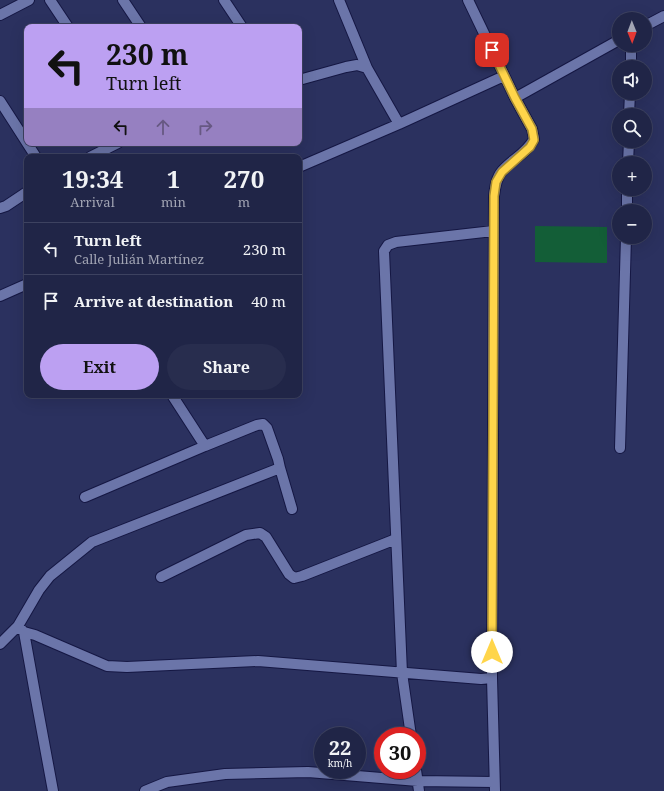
<!DOCTYPE html>
<meta charset="utf-8">
<style>
:root{--surface:#202547;--page:#282d4e;--text:#f1f3f6;--muted:#a2a5b4;--line:#3d4260;--accent:#bca0f2}
body{margin:0;font-family:"Noto Serif",serif;background:var(--page);color:var(--text);height:100vh;display:flex;flex-direction:column;font-size:15px;white-space:nowrap}
*{box-sizing:border-box;margin:0}
p{font-size:13px;color:var(--muted)}
.icon{flex:none;width:22px;height:22px;fill:none;stroke:currentColor;stroke-width:2;stroke-linecap:round;stroke-linejoin:round}
.map{position:relative;flex:1;overflow:hidden}
.sheet{position:absolute;left:24px;top:154px;width:278px;height:244px;display:flex;flex-direction:column;background:var(--surface);border-radius:8px;box-shadow:0 4px 16px #0002,0 0 0 1px var(--line)}
.sheet>*{flex:none}
.banner{position:absolute;left:24px;top:24px;width:278px;height:122px;border-radius:8px;box-shadow:0 4px 16px #0002,0 0 0 1px var(--line);background:#bca0f2;color:#111;overflow:hidden}
.needle{width:26px;rotate:179deg}
.fabs{position:absolute;left:612px;top:12px;display:grid;gap:8px}
.fabs a{display:grid;place-items:center;width:40px;height:40px;border-radius:50%;background:var(--surface);box-shadow:0 4px 16px #0002,0 0 0 1px var(--line);font-size:20px}
.speed{position:absolute;left:314px;top:727px;display:flex;gap:8px;font-size:20px;font-weight:700;text-align:center}
.speed>*{display:grid;place-content:center;width:52px;height:52px;border-radius:50%;background:var(--surface);box-shadow:0 4px 16px #0002,0 0 0 1px var(--line);line-height:1}
.speed small{font-size:10px;font-weight:400}
.speed .limit{border:6px solid #d22;background:#fff;color:#111}
.pin{position:absolute;display:grid;place-items:center;width:34px;height:34px;color:#fff;margin:-17px;border-radius:8px;box-shadow:0 2px 6px #0006}
.me{position:absolute;width:44px;margin:-22px;rotate:0deg;stroke-linejoin:round;filter:drop-shadow(0 0 3px #0008)}
.turn{display:flex;align-items:center;gap:14px;height:84px;padding:0 16px;font-size:18px}
.turn .icon{width:52px;height:52px;stroke-width:2.5}
.turn b{display:block;font-size:28px;line-height:34px}
.lanes{display:flex;align-items:center;height:38px;padding:0 16px;background:#0003;justify-content:center;gap:20px;direction:ltr}
.lanes .off{opacity:.35}
.eta{display:flex;justify-content:space-evenly;align-items:center;height:68px;text-align:center}
.eta b{font-size:24px;font-weight:700;line-height:28px}
.cta{display:flex;gap:8px;margin-top:auto;padding:8px 16px}
.cta a{flex:1;height:46px;border-radius:24px;background:var(--accent);color:#111;font-size:16px;font-weight:700;line-height:46px;text-align:center}
.cta a+a{background:var(--page);color:var(--text)}
ul{padding:0;list-style:none}
li{display:flex;align-items:center;gap:12px;height:52px;padding:0 16px;border-top:1px solid var(--line)}
li div{flex:1}
li b{display:block;font-size:15px}
li em{font-style:normal}
.map>svg:first-child{display:block}
</style>
<div class="map">
<svg width="664" height="791" viewBox="0 0 664 791">
<rect width="100%" height="100%" fill="#2b315f"/>
<path fill="#135e37" d="M 535,226 L 607,227 L 607,263 L 535,262 Z"/>
<g fill="none" stroke-linecap="round" stroke-linejoin="round">
<defs>
<path id="minor" d="M 50,0 L 68,27
M 123,0 L 141,27
M 224,0 L 242,27
M 339,0 L 367,68
M 468,0 L 515,98 L 532,129 L 534,139 C 526,154 512,159 502,171 C 496,178 495,188 494,196 L 492,678 L 495,791
M 0,15 L 29,0
M 645,26 L 664,16
M 631,67 L 631,45
M 299,80 L 346,67 L 357,65 L 367,68 L 399,124
M 515,98 L 619,40
M 0,101 L 36,157
M 629,115 L 630,93
M 90,157 L 118,143
M 628,163 L 629,141
M 299,167 L 399,124 L 504,76
M 0,208 L 6,206 L 27,192
M 627,211 L 627,189
M 0,296 L 27,284
M 172,395 L 205,446 L 257,425 L 263,424 L 267,428 L 278,459 L 280,468 L 92,542 L 50,576 L 39,590 L 18,626 L 24,632 L 35,635 L 107,666 L 127,667 L 258,661 L 481,679 L 492,678
M 620,448 L 626,237
M 280,468 L 292,509
M 85,497 L 205,446
M 161,577 L 246,535 L 260,533 L 266,537 L 289,574 L 294,578 L 302,576 L 396,539
M 24,632 L 36,699 L 53,791
M 0,644 L 18,626
M 411,736 L 402,673 L 384,251 L 388,245 L 396,242 L 493,231
M 416,770 L 419,791
M 145,791 L 167,782 L 225,774 L 308,772 L 418,781 L 494,782"/>
</defs>
<use href="#minor" stroke="#151743" stroke-width="12"/>
<use href="#minor" stroke="#6b75a9" stroke-width="10"/>
</g>
<g fill="none" stroke-linecap="round" stroke-linejoin="round">
<defs>
<path id="route" d="M 492,652 L 494,196 L 496,182 L 502,172 L 530,147 L 534,140 L 532,129 L 515,98 L 492,50"/>
</defs>
<use href="#route" stroke="#a68a30" stroke-width="10"/>
<use href="#route" stroke="#ffd54a" stroke-width="7"/>
</g>
</svg>
<div class="fabs">
<a><svg class="needle" viewBox="-14 -14 28 28"><path d="M0-13l5 13h-10z" fill="#e53935"/><path d="M0 13l5-13h-10z" fill="#a2a5b4"/></svg></a>
<a><svg class="icon" aria-label="sound" viewBox="0 0 24 24"><path d="M4 9h4l5-4v14l-5-4H4zM17 9q2 3 0 6"/></svg></a>
<a><svg class="icon" aria-label="search" viewBox="0 0 24 24"><circle cx="10" cy="10" r="6"/><path d="M15 15l6 6"/></svg></a>
<a>+</a>
<a>−</a>
</div>
<div class="speed"><div>22<small>km/h</small></div><div class="limit">30</div></div>
<div class="pin" style="left:492px;top:50px;background:#d93025"><svg class="icon" aria-label="arrive" viewBox="0 0 24 24"><path d="M6 21V4h12l-3 4 3 4H6"/></svg></div>
<svg class="me" style="left:492px;top:652px" viewBox="-20 -20 40 40"><circle r="19" fill="#fff"/><path d="M0-13L10 11 0 6-10 11z" fill="#ffd54a"/></svg>
<div class="banner">
<div class="turn"><svg class="icon" aria-label="left" viewBox="0 0 24 24"><path d="M17 20v-9H6M10 6l-5 5 5 5"/></svg><div><b>230 m</b>Turn left</div></div>
<div class="lanes"><svg class="icon" aria-label="left" viewBox="0 0 24 24"><path d="M17 20v-9H6M10 6l-5 5 5 5"/></svg><svg class="icon off" aria-label="ahead" viewBox="0 0 24 24"><path d="M12 20V5M6 11l6-6 6 6"/></svg><svg class="icon off" aria-label="right" viewBox="0 0 24 24"><path d="M7 20v-9h11M14 6l5 5-5 5"/></svg></div>
</div>
<section class="sheet">
<div class="eta">
<div><b>19:34</b><p>Arrival</p></div>
<div><b>1</b><p>min</p></div>
<div><b>270</b><p>m</p></div>
</div>
<ul>
<li><svg class="icon" aria-label="left" viewBox="0 0 24 24"><path d="M17 20v-9H6M10 6l-5 5 5 5"/></svg><div><b>Turn left</b><p>Calle Julián Martínez</p></div><em>230 m</em></li>
<li><svg class="icon" aria-label="arrive" viewBox="0 0 24 24"><path d="M6 21V4h12l-3 4 3 4H6"/></svg><div><b>Arrive at destination</b></div><em>40 m</em></li>
</ul>
<div class="cta"><a>Exit</a><a>Share</a></div>
</section>
</div>
